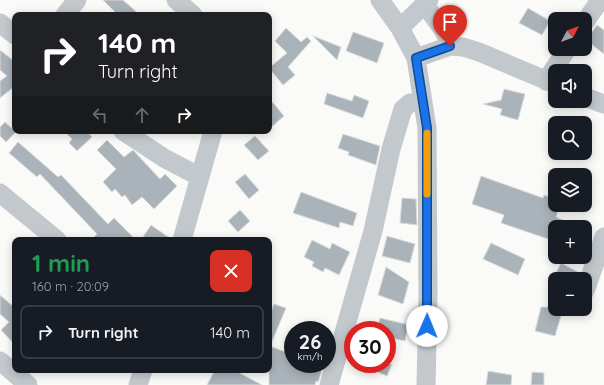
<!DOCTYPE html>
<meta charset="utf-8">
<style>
:root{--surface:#171b24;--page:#20242c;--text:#f1f3f6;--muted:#9ea1a6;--line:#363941}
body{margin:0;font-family:Quicksand,sans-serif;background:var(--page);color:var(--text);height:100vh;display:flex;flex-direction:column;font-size:15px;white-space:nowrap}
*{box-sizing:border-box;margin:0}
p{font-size:13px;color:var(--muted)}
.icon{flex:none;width:22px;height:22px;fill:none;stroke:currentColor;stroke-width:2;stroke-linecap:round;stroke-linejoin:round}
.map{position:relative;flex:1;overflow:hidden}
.drawer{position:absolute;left:12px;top:237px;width:260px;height:136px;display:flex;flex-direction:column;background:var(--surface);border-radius:8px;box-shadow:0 2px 10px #0003}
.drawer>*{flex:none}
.top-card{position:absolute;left:12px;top:12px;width:260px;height:122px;border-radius:8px;box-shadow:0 2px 10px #0003;background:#202124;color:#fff;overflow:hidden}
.needle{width:26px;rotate:49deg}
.controls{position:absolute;left:548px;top:12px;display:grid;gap:8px}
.controls a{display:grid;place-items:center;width:44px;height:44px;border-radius:8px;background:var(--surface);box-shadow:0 2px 10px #0003;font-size:20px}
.speed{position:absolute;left:284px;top:321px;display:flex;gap:8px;font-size:20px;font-weight:700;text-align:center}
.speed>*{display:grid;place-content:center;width:52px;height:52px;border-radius:50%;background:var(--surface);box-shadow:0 2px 10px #0003;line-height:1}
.speed small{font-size:10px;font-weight:400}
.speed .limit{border:6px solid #d22;background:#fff;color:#111}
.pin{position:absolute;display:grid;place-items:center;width:34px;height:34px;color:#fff;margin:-41px -17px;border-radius:50% 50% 50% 0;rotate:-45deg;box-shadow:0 0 4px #0007}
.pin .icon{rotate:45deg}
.me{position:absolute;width:44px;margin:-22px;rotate:1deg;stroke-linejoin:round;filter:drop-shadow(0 0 3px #0008)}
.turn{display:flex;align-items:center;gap:14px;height:84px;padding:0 20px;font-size:18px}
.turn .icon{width:52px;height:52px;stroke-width:2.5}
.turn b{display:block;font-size:28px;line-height:34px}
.lanes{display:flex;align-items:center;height:38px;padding:0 20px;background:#0003;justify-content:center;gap:20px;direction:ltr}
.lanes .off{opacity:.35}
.round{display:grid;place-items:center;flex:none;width:42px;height:42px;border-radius:8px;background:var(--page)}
.summary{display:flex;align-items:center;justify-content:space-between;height:68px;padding:0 20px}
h1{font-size:24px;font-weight:700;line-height:30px;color:#1e9e55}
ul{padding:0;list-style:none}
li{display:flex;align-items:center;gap:12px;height:54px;margin:0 8px 6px;padding:0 12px;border:2px solid var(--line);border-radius:8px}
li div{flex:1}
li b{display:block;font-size:15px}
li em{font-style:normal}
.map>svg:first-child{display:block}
</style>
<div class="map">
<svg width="604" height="385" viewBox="0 0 604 385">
<rect width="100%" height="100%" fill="#fafaf8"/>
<path fill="#aab3b9" stroke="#dcdcda" d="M 103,0 L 123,0 L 140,15 L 118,15 Z
M 528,8 L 550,21 L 542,35 L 519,23 Z
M 597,25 L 604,30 L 604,54 L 586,40 Z
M 286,28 L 301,42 L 307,37 L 311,41 L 288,67 L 295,75 L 283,85 L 269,68 L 287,53 L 275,41 Z
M 353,32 L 384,43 L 377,63 L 346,51 Z
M 313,36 L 341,47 L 337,60 Z
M 0,50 L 15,62 L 15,86 L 0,98 L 0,81 L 7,76 L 0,70 Z
M 504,89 L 525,94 L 518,120 L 500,115 L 502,109 L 483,104 L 501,100 Z
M 327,93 L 352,101 L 354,95 L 369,101 L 363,118 L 324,104 Z
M 269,98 L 284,116 L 269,129 Z
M 5,122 L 16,132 L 6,142 L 0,136 L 0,127 Z
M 64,131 L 87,131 L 92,137 L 77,151 L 69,143 L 72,139 Z
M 343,134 L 380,146 L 376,165 L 348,155 L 349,152 L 338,148 Z
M 255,136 L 269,151 L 258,160 L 244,145 Z
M 107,140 L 124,157 L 133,150 L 160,179 L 165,174 L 177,186 L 154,209 L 142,197 L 132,205 L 125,195 L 122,197 L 115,189 L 112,192 L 103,182 L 116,169 L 97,150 Z
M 18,142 L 58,177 L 61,175 L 108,224 L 114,218 L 136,240 L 91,240 L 97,234 L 40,174 L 37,177 L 9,153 Z
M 245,174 L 259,190 L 249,199 L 235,182 Z
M 481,176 L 543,198 L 544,195 L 555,199 L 555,205 L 560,205 L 556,217 L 579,227 L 552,227 L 548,239 L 501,223 L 504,215 L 472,204 Z
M 301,192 L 357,213 L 353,226 L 340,222 L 339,228 L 293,213 Z
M 402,198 L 416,199 L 417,225 L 400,223 Z
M 240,210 L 250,221 L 238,232 L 228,221 Z
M 151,225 L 171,239 L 171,240 L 141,240 Z
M 387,236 L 415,244 L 410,263 L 382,256 Z
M 312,240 L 330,249 L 332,243 L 350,252 L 339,275 L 325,268 L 323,272 L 312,266 L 314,262 L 304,257 Z
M 491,243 L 525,259 L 518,275 L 483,259 Z
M 561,263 L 580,273 L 578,279 L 564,279 L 555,275 Z
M 386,267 L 409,282 L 403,304 L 378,295 Z
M 0,295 L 15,308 L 15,345 L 1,330 L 9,322 L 0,314 Z
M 274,304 L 286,308 L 270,346 L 293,355 L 293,364 L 314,364 L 323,367 L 318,382 L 316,381 L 315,385 L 269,385 L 269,317 Z
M 541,307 L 555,307 L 555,309 L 563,309 L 555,336 L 535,331 Z
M 380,318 L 414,326 L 414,330 L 407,330 L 405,341 L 387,337 L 387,330 L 377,330 Z
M 359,364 L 392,364 L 387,376 Z
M 215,370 L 234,370 L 262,385 L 207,385 Z
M 488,371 L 512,375 L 511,385 L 486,385 Z
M 532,372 L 544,373 L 544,385 L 531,385 Z"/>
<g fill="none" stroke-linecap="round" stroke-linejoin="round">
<path stroke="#c3c8cc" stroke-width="19" d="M 176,0 L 193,15
M 380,0 L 400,28 L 416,58 L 427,128 L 428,296 L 426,385
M 425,5 L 444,31 L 450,46
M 65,15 L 77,0
M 585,22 L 600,0
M 0,23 L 15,35
M 400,28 L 429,0
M 416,58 L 450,46 L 463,47 L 479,52 L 555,84
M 546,81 L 567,49
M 585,97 L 604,104
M 123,131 L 164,158 L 200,177
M 0,193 L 57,240
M 182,240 L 213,131
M 585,291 L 604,237
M 0,361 L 28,385
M 138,385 L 143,370
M 329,385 L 373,231 L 391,149 L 403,109 L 410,103 L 423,102"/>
</g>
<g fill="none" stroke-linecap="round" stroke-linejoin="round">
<defs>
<path id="route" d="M 427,326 L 427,128 L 416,58 L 450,46"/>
</defs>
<use href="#route" stroke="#114b97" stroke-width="10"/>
<use href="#route" stroke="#1a73e8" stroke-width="7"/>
<path stroke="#f59e0b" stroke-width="7" d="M 427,133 L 427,194"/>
</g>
</svg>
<div class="controls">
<a><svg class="needle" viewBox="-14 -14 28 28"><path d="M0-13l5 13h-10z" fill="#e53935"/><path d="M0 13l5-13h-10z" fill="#9ea1a6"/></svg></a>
<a><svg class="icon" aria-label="sound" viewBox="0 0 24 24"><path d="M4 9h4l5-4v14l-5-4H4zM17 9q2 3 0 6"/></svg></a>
<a><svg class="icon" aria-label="search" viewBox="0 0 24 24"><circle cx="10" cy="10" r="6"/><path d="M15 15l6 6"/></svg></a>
<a><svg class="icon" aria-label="layers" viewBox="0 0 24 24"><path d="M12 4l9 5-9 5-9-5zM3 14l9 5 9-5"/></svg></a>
<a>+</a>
<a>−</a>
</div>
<div class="speed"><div>26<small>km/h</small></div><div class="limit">30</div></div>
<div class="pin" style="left:450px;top:46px;background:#d93025"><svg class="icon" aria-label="arrive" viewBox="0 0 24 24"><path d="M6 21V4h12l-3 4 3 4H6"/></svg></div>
<svg class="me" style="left:427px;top:326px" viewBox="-20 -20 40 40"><circle r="19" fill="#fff"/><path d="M0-13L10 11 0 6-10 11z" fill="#1a73e8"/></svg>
<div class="top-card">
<div class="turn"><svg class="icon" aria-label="right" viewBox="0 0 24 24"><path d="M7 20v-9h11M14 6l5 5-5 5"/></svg><div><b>140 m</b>Turn right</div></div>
<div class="lanes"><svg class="icon off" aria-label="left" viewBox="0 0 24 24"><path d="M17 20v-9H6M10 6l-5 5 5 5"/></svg><svg class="icon off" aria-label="ahead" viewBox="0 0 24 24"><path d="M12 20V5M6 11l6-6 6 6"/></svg><svg class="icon" aria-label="right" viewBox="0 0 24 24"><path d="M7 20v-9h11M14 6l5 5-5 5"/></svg></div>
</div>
<section class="drawer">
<div class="summary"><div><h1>1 min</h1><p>160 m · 20:09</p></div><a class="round" style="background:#d93025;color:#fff"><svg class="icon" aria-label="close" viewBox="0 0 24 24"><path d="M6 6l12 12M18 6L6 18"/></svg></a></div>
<ul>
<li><svg class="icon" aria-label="right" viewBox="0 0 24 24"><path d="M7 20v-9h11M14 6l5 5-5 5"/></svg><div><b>Turn right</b></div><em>140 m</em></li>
</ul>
</section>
</div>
